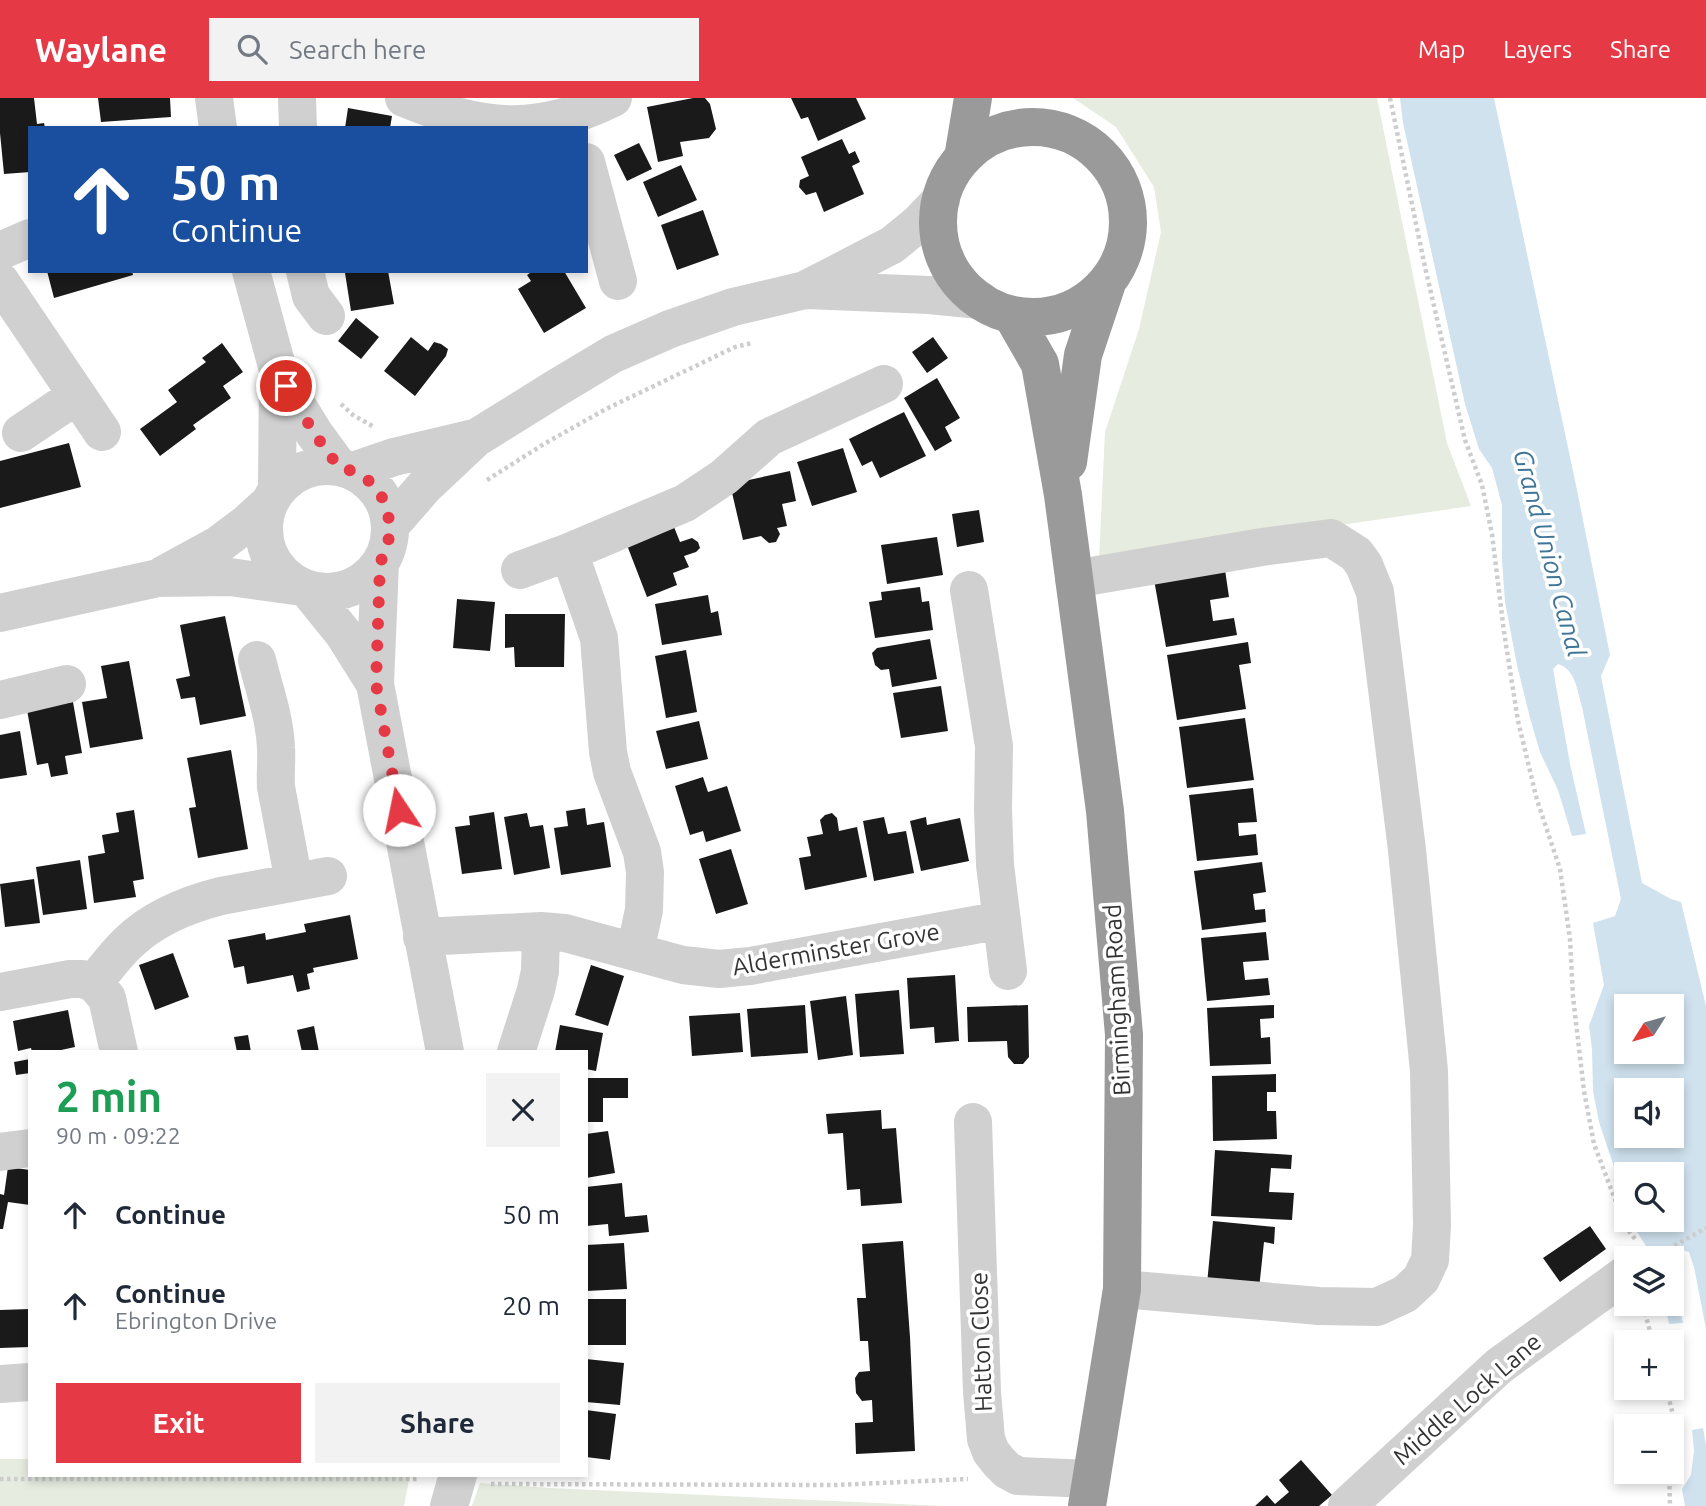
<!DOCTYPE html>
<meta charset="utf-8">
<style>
:root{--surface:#fff;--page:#f2f2f3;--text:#1f2937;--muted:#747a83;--accent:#e63946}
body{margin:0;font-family:Ubuntu,sans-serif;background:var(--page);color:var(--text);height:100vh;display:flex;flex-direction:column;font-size:26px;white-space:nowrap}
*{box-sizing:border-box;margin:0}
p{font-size:23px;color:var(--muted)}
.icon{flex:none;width:38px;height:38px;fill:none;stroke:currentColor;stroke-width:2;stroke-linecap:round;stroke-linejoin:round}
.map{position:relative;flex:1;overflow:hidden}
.sheet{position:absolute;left:28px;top:952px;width:560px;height:427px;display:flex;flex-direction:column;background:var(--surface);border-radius:0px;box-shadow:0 4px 10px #0003}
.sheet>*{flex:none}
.banner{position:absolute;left:28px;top:28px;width:560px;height:147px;border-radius:0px;box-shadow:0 4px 10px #0003;background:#1a4fa0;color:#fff;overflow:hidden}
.needle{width:46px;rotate:233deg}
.controls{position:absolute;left:1614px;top:896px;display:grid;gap:14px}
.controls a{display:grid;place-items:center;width:70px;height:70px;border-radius:0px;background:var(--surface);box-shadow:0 4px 10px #0003;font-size:35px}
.pin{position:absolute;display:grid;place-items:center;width:60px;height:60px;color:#fff;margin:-30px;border:4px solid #fff;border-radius:50%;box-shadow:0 2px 7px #0007}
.me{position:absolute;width:77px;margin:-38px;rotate:349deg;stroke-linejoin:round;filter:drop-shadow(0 0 5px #0008)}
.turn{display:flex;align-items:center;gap:24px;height:147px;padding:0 28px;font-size:32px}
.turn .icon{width:91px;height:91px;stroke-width:2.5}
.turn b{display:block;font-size:49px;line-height:60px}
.round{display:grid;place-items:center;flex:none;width:74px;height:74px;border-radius:0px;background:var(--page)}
.overview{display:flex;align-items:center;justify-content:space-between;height:119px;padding:0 28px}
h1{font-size:42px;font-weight:700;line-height:52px;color:#1e9e55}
.cta{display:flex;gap:14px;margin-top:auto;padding:14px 28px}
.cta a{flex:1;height:80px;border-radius:0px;background:var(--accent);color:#fff;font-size:28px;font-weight:700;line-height:80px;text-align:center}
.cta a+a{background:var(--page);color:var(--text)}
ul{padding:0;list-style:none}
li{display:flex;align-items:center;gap:21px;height:91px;padding:0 28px}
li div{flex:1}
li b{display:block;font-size:26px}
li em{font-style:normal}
header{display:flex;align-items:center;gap:42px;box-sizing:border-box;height:98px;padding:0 35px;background:var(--accent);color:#fff}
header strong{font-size:33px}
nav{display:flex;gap:38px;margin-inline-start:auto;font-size:24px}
.search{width:490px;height:63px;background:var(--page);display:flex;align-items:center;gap:18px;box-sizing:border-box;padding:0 24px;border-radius:0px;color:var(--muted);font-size:26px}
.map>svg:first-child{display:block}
</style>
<header>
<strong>Waylane</strong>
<div class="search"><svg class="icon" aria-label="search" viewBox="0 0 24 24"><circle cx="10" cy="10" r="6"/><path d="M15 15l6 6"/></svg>Search here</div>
<nav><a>Map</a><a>Layers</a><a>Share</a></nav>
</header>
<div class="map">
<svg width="1706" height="1408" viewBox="0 0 1706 1408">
<rect width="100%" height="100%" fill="#fff"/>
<path fill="#e6ecdf" d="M 1073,0 L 1377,0 L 1447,345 L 1471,408 L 1099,462 L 1105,334 L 1139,231 L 1161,134 L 1154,89 L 1116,29 Z
M 0,1361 L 30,1361 L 30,1377 L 410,1377 L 404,1408 L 0,1408 Z
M 480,1385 L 550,1390 L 943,1408 L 472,1408 Z"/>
<path fill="#cfe2ee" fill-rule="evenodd" d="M 1400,0 L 1494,0 L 1577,392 L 1610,557 L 1601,578 L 1642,785 L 1671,801 L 1681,804 L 1706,908 L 1706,1231 L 1694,1169 L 1689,1154 L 1682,1152 L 1675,1161 L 1675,1189 L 1683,1225 L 1669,1226 L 1665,1206 L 1671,1206 L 1671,1160 L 1652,1160 C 1647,1146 1636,1136 1631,1122 L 1671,1122 L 1671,1076 L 1626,1076 L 1626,1105 L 1599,1024 L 1593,993 L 1592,951 L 1589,928 L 1604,887 L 1593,825 L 1615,818 L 1621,801 L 1582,609 C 1577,592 1576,572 1558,566 L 1553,571 L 1570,666 L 1586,736 L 1572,738 L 1558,692 L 1540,654 L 1530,620 L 1517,567 L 1505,504 L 1502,462 L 1502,407 L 1492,370 L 1479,351 L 1465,306 L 1403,25 ZM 1626,908 L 1671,908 L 1671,954 L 1626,954 ZM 1626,992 L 1671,992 L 1671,1038 L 1626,1038 Z
M 1703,1330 L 1706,1347 L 1706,1408 L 1685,1408 L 1682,1391 L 1691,1377 L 1694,1353 L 1692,1332 Z"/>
<path fill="#1a1a1a" d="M 0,0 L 34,0 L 37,26 L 44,25 L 45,30 L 30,30 L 30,74 L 4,76 L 0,35 Z
M 98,0 L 170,0 L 171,19 L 101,24 Z
M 693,0 L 705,0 L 710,6 L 716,31 L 709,40 L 680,44 L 683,58 L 658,64 L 647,9 Z
M 791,0 L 856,0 L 866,21 L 818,43 L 808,19 L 801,21 Z
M 348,10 L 392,18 L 390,30 L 345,30 Z
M 842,41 L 849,56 L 855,53 L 860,64 L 852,68 L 864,96 L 824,114 L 816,94 L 806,97 L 799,89 L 800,82 L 809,78 L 801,59 Z
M 639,45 L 652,71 L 627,83 L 614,57 Z
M 681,67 L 697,102 L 658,119 L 643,84 Z
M 703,112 L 719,157 L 677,172 L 661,127 Z
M 47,173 L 132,173 L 133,177 L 54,200 Z
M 354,173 L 388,173 L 394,206 L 351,213 L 345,175 Z
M 533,173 L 564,173 L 586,210 L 544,235 L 518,191 L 531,183 L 527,177 Z
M 356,220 L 379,239 L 361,261 L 338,243 Z
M 411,239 L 428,253 L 434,244 L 441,246 L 448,251 L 446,258 L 415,298 L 384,273 Z
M 933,239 L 948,260 L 927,275 L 912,254 Z
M 222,245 L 243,274 L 223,288 L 231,300 L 193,327 L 196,331 L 160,358 L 140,331 L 177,304 L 168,292 L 206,264 L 202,260 Z
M 937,280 L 960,320 L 945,329 L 952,343 L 935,353 L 904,300 Z
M 904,314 L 926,358 L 880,380 L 872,363 L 862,368 L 849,341 Z
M 69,345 L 81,389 L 0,410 L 0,363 Z
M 843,350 L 857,394 L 812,408 L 797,364 Z
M 790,373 L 796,403 L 782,406 L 787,428 L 777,430 L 780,436 L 776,444 L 769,445 L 761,438 L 743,442 L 730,386 Z
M 979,412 L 984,444 L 957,449 L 952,416 Z
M 672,424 L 680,444 L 692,440 L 698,444 L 700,450 L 696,454 L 684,458 L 689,469 L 673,475 L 677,487 L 647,499 L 625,442 Z
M 937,439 L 943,477 L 887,486 L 881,447 Z
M 1224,465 L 1229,499 L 1210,502 L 1213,523 L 1234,520 L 1237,537 L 1166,549 L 1153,476 Z
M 920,489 L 922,504 L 929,503 L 933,532 L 875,540 L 869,504 L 882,502 L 881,494 Z
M 708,497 L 711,515 L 718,513 L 722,537 L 662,547 L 655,506 Z
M 457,501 L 495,504 L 490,553 L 453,550 Z
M 505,516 L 565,516 L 564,569 L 515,569 L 514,549 L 505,550 Z
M 225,518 L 246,618 L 200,627 L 195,599 L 181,601 L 176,581 L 190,578 L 180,527 Z
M 930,541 L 937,581 L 892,589 L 889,571 L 881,572 L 875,567 L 872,555 L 877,550 Z
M 1248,544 L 1251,565 L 1239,567 L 1246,611 L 1177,622 L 1167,557 Z
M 686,552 L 697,614 L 666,620 L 655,558 Z
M 129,563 L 143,641 L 90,650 L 82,604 L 107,600 L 101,568 Z
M 941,588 L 948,633 L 901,640 L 893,595 Z
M 73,604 L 82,655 L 65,658 L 68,676 L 51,679 L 48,665 L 37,667 L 27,612 Z
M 1245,620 L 1254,682 L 1187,690 L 1179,629 Z
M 699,623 L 708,661 L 666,671 L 656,633 Z
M 20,633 L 27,677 L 0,681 L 0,637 Z
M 231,652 L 248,751 L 198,760 L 189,710 L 196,709 L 187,660 Z
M 703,679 L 708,694 L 727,688 L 741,733 L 706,744 L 703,733 L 690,737 L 675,688 Z
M 1253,690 L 1257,724 L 1238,725 L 1239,738 L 1256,736 L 1258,757 L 1197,763 L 1189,697 Z
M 585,710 L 587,727 L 604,724 L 611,769 L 561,777 L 554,730 L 568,728 L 566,713 Z
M 134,712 L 144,781 L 133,783 L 136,799 L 94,805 L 88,758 L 105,755 L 102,737 L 119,734 L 116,715 Z
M 494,714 L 502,771 L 462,776 L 455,729 L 470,727 L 469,718 Z
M 527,715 L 530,729 L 543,727 L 550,770 L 514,777 L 504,719 Z
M 832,715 L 837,720 L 839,733 L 857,729 L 867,779 L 805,792 L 799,760 L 811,758 L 807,739 L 823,736 L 820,722 L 825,717 Z
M 884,719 L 888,736 L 906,733 L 914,775 L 874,783 L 863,723 Z
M 926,719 L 927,727 L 960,720 L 969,763 L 921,773 L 910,723 Z
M 731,751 L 748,806 L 716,816 L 699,761 Z
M 80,762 L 87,811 L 43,817 L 36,769 Z
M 1262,764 L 1266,794 L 1253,796 L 1255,812 L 1265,811 L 1266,824 L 1202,832 L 1194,773 Z
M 34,781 L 40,825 L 5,829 L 0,786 Z
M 350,817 L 358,861 L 313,870 L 314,874 L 307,876 L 310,891 L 297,894 L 293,877 L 247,886 L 244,868 L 234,870 L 228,842 L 265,835 L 266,842 L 306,834 L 304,826 Z
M 1266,834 L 1269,862 L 1243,864 L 1245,882 L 1268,880 L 1270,897 L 1207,903 L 1201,840 Z
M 173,855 L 189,899 L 155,912 L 139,867 Z
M 591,867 L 624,878 L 608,928 L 575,917 Z
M 955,877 L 959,943 L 935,945 L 934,929 L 910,931 L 907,880 Z
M 899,892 L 904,956 L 860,959 L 855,896 Z
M 846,898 L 853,957 L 818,962 L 810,903 Z
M 805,907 L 808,955 L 751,959 L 747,911 Z
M 1028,907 L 1029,959 L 1023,966 L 1014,966 L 1008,959 L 1007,943 L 968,944 L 967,909 Z
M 1274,907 L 1274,920 L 1260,921 L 1261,940 L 1270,939 L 1271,966 L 1210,968 L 1207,910 Z
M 68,912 L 75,949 L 52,954 L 32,954 L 31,950 L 18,953 L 13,923 Z
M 740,915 L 743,954 L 692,958 L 689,918 Z
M 560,927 L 603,935 L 596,973 L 586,971 L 586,954 L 555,954 Z
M 314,928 L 319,954 L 302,954 L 297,932 Z
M 248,937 L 251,954 L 237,954 L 234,939 Z
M 30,961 L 30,975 L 16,977 L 14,964 Z
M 1276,976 L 1276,994 L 1267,994 L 1267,1013 L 1276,1013 L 1277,1041 L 1213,1043 L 1212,978 Z
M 586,980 L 628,980 L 628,1000 L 603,1000 L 603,1024 L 586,1024 Z
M 881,1012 L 882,1031 L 896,1030 L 902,1105 L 861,1108 L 860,1091 L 847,1092 L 843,1035 L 828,1036 L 826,1016 Z
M 608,1033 L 615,1075 L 586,1080 L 586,1036 Z
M 1215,1052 L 1292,1057 L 1291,1071 L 1271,1070 L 1269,1094 L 1294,1095 L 1292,1122 L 1211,1118 Z
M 8,1069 L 30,1072 L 30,1107 L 8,1104 L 3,1131 L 0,1131 L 0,1096 L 4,1097 Z
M 622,1085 L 625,1119 L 647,1117 L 649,1134 L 609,1138 L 608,1126 L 586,1128 L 586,1089 Z
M 1213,1123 L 1275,1129 L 1274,1146 L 1264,1144 L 1259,1191 L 1207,1186 Z
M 1590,1128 L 1606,1151 L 1560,1184 L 1543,1160 Z
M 903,1143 L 910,1239 L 915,1353 L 856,1356 L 855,1325 L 873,1324 L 872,1302 L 862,1303 L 856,1295 L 855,1280 L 859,1274 L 870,1273 L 868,1243 L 860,1243 L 857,1200 L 866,1200 L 862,1146 Z
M 624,1145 L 627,1191 L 586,1193 L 586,1147 Z
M 586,1201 L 626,1201 L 626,1247 L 586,1247 Z
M 30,1211 L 30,1249 L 0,1250 L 0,1212 Z
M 586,1261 L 624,1265 L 620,1307 L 586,1304 Z
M 586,1312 L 616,1316 L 610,1362 L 586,1359 Z
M 1301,1362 L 1332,1397 L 1319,1408 L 1255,1408 L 1267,1397 L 1275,1406 L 1289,1394 L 1279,1382 Z"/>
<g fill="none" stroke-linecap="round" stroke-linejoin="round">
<path stroke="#cdcdcd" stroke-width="4.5" stroke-dasharray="3.5 3.5" stroke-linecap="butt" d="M 1390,0 L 1425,169 L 1465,342 L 1482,387 L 1492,436 L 1504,534 L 1518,623 L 1537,702 L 1560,771 L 1570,841 L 1573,899 L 1584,993 L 1594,1046 L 1625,1128 L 1635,1141
M 341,306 L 353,317 L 374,329
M 487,382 L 544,346 L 606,311 L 735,249 L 752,245
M 1656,1158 L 1706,1130
M 1643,1208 L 1653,1244
M 1666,1290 L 1676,1328 L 1671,1359
M 1669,1374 L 1670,1408
M 0,1381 L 419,1381
M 491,1386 L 836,1387 L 968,1381"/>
<path stroke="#d0d0d0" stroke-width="38" d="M 214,0 L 218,30
M 297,0 L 298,30
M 404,0 C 481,32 536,38 613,0
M 586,64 L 618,183
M 0,153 L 30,140
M 251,173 L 278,272 L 295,304 L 314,335 L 338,368
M 305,173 L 311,198 L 326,218
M 0,183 L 102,334
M 807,192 L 929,197 L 980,202
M 21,335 L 76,298
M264 431a63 63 0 1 1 126 0a63 63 0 1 1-126 0Z
M 353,373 L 394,359 L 474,340
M 277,391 L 278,274
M 390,428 L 424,389 L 476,340 L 558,289 L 613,256 L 670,231 L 733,209 L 805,192 L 892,147 L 919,125 L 941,102
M 569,454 L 599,540 L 608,654 L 612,674 L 642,754 L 645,774 L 644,812 L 635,854
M 380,465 L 375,586 L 445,954
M 520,472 L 569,454 L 685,405 L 724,379 L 769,339 L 884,286
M 163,477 L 218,447 L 246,426 L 268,406
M 1074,481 L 1262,449 L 1331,440 L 1356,456 L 1364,467 L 1375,494 L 1407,752 L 1429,973 L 1432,1127 L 1430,1162 L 1421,1181 L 1405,1196 L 1377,1209 L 1319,1208 L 1122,1191
M 969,492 L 994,648 L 993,712 L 995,767 L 1008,873
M 309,493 L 343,535 L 375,586
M 0,515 L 158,480 L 230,479 L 302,489
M 257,562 C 264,591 275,620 276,650 C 277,663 275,675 276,689 L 294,784
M 0,602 L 67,586
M 422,839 L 541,833 L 565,835 L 683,867 L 719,871 L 750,868 L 1002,822
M 94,885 C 105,871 116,856 129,844 C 154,820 189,806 221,798 L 328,778
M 0,894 L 70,881 L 82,881 L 94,885 L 107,900 L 119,954
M 516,954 L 536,892 L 540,873 L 541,833
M 973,1024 L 982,1294 L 986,1341 L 991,1354 L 999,1364 L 1007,1372 L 1018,1378 L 1091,1381
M 0,1054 L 30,1050
M 0,1286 L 30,1284
M 449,1408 L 458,1377
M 1347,1408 L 1499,1268 L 1626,1176"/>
<path stroke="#9a9a9a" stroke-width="38" d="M938 124a95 95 0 1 1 190 0a95 95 0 1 1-190 0Z
M 963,60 L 973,0
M 1012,217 L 1040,266 L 1063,397 L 1105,713 L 1124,937 L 1122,1191 L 1087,1408
M 1068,364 L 1083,257 L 1107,185"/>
</g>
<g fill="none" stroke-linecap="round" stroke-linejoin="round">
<path stroke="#e63946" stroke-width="12" stroke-dasharray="0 21.6" d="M 286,288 L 314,335 L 338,368 L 352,373 L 368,382 L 380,395 L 387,411 L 390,428 L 388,447 L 380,465 L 376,586 L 399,712"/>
</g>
<g text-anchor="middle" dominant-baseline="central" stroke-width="7" stroke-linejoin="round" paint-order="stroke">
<g font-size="24" fill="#333" stroke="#fff">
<text transform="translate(836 851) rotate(-10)">Alderminster Grove</text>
<text transform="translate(1117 902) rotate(-93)">Birmingham Road</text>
<text transform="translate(981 1244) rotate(-92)">Hatton Close</text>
<text transform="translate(1467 1301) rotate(-41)">Middle Lock Lane</text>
</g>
<g font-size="26" font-style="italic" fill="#3f7597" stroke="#fff">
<text transform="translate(1550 455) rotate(75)">Grand Union Canal</text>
</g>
</g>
</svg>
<div class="controls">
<a><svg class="needle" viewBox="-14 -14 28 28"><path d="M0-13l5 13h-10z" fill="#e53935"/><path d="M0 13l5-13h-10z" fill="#747a83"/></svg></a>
<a><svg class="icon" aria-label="sound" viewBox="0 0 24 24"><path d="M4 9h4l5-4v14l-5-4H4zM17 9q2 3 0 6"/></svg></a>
<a><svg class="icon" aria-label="search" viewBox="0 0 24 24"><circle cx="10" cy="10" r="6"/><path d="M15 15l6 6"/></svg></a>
<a><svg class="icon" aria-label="layers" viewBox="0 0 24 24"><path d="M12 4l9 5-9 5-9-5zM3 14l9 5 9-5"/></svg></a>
<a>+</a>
<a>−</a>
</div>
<div class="pin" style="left:286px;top:288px;background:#d93025"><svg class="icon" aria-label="arrive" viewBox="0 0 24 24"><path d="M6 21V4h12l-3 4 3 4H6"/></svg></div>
<svg class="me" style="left:399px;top:712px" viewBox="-20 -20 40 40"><circle r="19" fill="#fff"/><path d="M0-13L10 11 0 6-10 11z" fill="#e63946"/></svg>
<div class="banner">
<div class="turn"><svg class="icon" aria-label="ahead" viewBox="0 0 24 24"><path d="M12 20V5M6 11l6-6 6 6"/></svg><div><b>50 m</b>Continue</div></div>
</div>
<section class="sheet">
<div class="overview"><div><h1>2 min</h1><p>90 m · 09:22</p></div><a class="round"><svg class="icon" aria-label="close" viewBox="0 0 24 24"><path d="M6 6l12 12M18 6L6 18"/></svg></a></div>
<ul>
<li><svg class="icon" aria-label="ahead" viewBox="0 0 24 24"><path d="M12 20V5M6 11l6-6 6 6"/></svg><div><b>Continue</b></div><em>50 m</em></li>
<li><svg class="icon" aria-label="ahead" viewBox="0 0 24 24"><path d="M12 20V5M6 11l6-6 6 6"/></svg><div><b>Continue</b><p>Ebrington Drive</p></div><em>20 m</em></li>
</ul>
<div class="cta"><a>Exit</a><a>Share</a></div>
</section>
</div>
